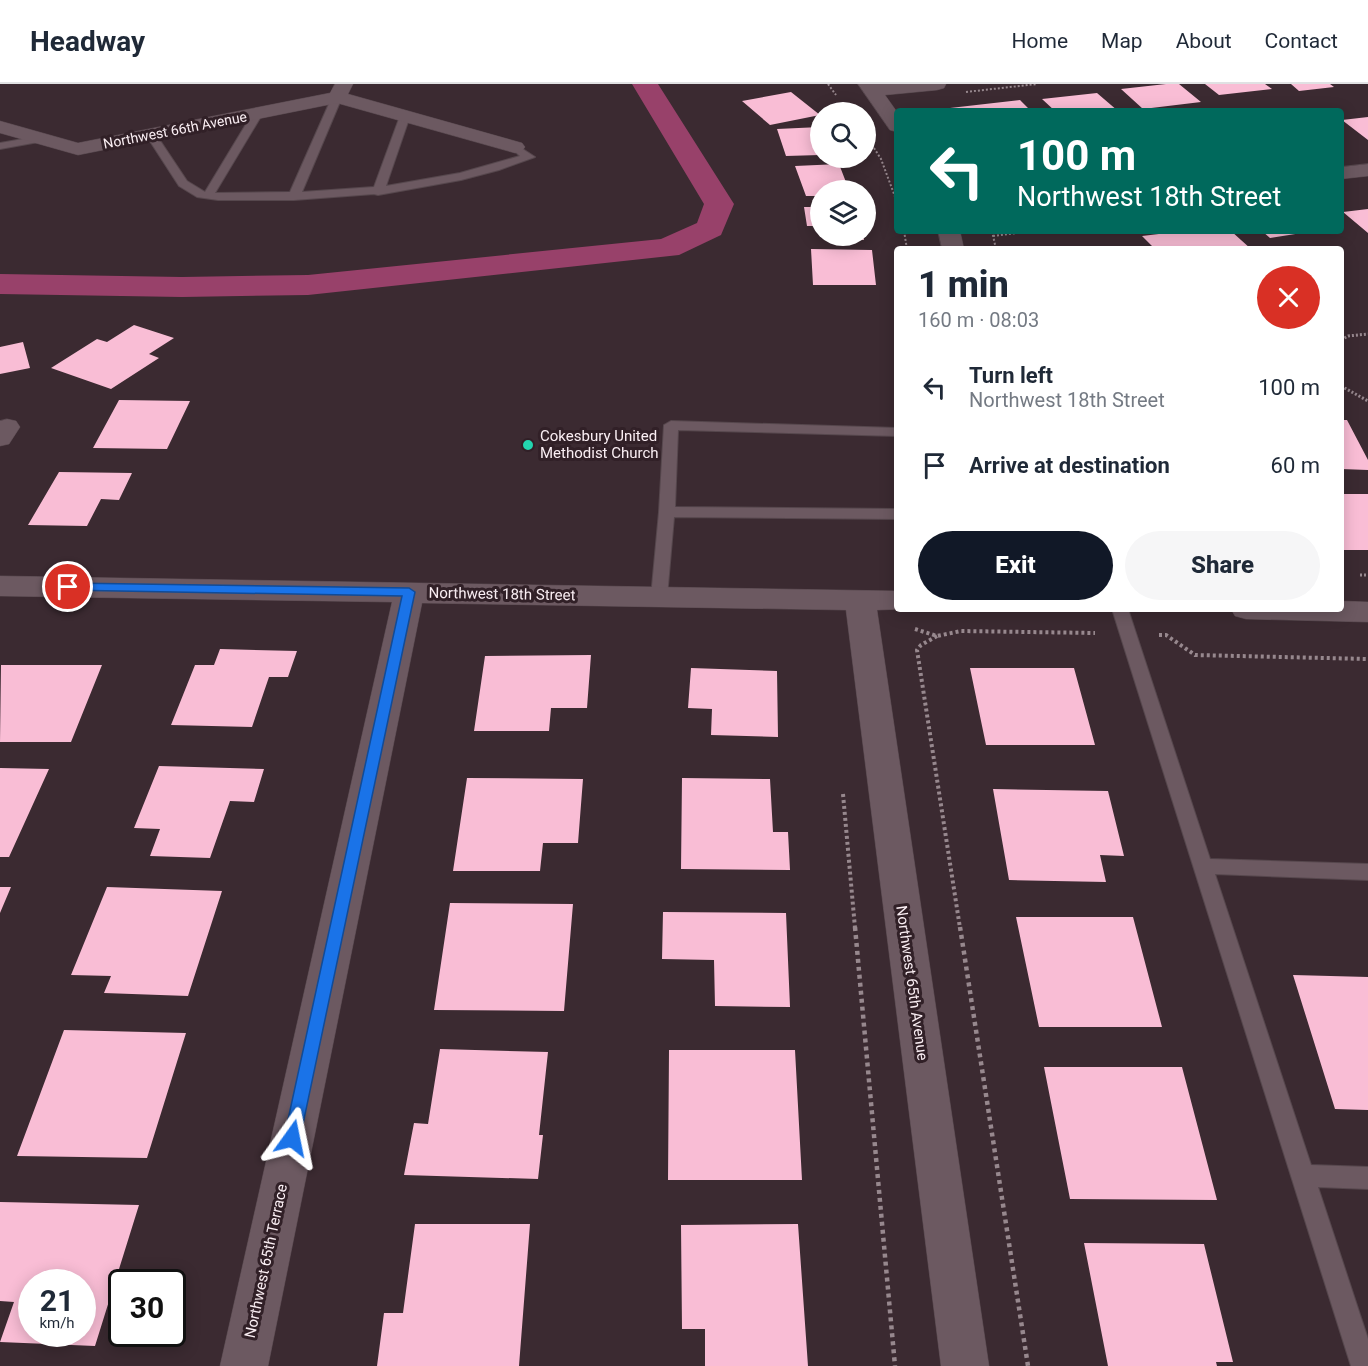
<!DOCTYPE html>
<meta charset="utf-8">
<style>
:root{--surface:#fff;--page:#f6f6f7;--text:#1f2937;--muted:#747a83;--line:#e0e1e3;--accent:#111827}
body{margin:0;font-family:Roboto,sans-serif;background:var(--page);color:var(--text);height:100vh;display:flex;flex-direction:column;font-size:22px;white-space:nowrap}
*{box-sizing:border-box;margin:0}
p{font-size:20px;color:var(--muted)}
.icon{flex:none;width:33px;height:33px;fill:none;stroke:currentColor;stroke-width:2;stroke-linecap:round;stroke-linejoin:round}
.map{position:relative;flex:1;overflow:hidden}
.side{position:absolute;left:894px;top:162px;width:450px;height:366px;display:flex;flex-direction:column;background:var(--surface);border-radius:6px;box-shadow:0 3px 15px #0003}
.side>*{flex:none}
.top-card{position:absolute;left:894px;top:24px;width:450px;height:126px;border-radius:6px;box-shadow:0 3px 15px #0003;background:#00695c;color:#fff;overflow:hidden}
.fabs{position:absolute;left:810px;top:18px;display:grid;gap:12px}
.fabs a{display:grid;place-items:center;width:66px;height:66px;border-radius:50%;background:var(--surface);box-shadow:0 3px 15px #0003;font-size:30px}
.speed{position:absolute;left:18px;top:1185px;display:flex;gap:12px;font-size:30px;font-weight:700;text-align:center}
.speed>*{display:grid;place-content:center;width:78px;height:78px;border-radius:50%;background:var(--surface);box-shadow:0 3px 15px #0003;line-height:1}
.speed small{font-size:15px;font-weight:400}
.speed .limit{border:3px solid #111;border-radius:9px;background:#fff;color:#111}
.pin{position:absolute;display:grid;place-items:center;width:51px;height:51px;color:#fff;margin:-26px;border:3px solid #fff;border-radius:50%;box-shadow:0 2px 6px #0007}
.me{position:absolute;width:66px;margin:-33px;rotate:12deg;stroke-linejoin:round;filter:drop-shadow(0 0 4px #0008)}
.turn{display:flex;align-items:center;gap:21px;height:126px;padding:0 24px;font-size:27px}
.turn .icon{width:78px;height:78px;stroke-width:2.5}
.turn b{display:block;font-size:42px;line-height:51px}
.round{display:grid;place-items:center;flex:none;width:63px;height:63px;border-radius:32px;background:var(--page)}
.head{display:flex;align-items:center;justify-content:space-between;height:102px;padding:0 24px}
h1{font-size:36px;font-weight:800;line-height:45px}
.cta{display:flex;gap:12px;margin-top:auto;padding:12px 24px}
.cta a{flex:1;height:69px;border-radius:36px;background:var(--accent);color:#fff;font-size:24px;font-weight:800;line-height:69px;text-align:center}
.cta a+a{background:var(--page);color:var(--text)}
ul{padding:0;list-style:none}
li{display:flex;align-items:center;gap:18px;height:78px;padding:0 24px}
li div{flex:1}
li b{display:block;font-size:22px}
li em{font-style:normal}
header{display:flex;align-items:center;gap:36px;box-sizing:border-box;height:84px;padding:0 30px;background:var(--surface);border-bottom:2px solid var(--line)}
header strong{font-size:28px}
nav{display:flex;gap:33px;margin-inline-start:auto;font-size:21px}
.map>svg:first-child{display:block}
</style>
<header>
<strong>Headway</strong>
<nav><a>Home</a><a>Map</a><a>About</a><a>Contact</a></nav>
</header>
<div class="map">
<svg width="1368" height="1282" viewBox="0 0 1368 1282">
<rect width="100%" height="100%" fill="#3b2a31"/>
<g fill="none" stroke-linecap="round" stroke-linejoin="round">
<path fill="#98416a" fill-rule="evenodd" d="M 632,0 L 658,0 L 734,120 L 721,151 L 679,171 L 308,211 L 182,213 L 0,210 L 0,190 L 182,193 L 308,191 L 661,155 L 697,139 L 704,120 Z"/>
</g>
<path fill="#f9bdd5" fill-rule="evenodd" d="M 1166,0 L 1179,0 L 1201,18 L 1143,25 L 1121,5 Z
M 1205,0 L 1265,0 L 1272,5 L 1219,11 Z
M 1291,0 L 1330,0 L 1334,3 L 1299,7 Z
M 791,8 L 820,31 L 770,41 L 742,17 Z
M 1097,9 L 1118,27 L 1055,27 L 1042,15 Z
M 1020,16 L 1031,27 L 953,27 L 950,24 Z
M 1368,33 L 1368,56 L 1342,36 Z
M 820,43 L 820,71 L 786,72 L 777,45 Z
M 839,80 L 849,106 L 820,106 L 820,112 L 806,112 L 795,82 Z
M 804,123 L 820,123 L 820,142 L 807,142 Z
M 1368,125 L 1368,149 L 1343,128 Z
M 1184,147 L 1231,147 L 1251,165 L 1155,165 L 1142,152 Z
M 1262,147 L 1308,147 L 1308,148 L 1270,154 Z
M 824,152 L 863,152 L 864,156 L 825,156 Z
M 811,165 L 872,166 L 876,201 L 813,201 Z
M 134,241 L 174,254 L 149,270 L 159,274 L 111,305 L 51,284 L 97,255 L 107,258 Z
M 23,258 L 30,284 L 0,290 L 0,263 Z
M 119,316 L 190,317 L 167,365 L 93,364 Z
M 1341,336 L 1347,336 L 1368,376 L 1368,386 L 1341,385 Z
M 59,388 L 132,389 L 119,416 L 101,415 L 87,442 L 28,441 Z
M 1341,410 L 1368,410 L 1368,466 L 1341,466 Z
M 220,565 L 297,567 L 288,593 L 269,593 L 252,643 L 171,641 L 195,581 L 214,581 Z
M 591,571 L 587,624 L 551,624 L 549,647 L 474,647 L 485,572 Z
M 1,581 L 102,581 L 71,658 L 0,658 Z
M 691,584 L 777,587 L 778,653 L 711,651 L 712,625 L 688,624 Z
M 970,584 L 1074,584 L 1095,661 L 986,661 Z
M 159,682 L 264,685 L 254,718 L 230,717 L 210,774 L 150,772 L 160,745 L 134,744 Z
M 0,684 L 49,685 L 9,773 L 0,773 Z
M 467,694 L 583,695 L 578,759 L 543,759 L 540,787 L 453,787 Z
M 682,694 L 770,695 L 773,748 L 788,748 L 790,786 L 681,785 Z
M 993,705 L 1108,707 L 1124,772 L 1100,771 L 1106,798 L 1009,796 Z
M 0,803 L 11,803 L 0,829 Z
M 107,803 L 222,807 L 188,912 L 104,909 L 111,892 L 71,891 Z
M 450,819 L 573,820 L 564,927 L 434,926 Z
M 663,828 L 786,829 L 790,923 L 715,922 L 714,876 L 662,875 Z
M 1016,833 L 1133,833 L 1162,943 L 1039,943 Z
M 1293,891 L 1368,893 L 1368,1026 L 1335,1025 Z
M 64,946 L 186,949 L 147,1074 L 17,1072 Z
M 440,965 L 548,968 L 539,1051 L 543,1051 L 538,1095 L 404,1091 L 414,1039 L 428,1040 Z
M 669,966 L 795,966 L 802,1096 L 668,1096 Z
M 1044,983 L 1182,983 L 1217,1116 L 1070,1115 Z
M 0,1118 L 139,1121 L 95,1262 L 0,1258 L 14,1218 L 0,1217 ZM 32,1198 L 82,1198 L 82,1250 L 32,1250 Z
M 415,1140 L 530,1140 L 519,1282 L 377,1282 L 384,1229 L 403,1229 Z
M 798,1140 L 808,1282 L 705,1282 L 705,1245 L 682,1245 L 681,1141 Z
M 1084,1159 L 1204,1160 L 1233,1278 L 1216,1278 L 1217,1282 L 1108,1282 Z"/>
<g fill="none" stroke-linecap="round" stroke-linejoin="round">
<defs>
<path id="service" d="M 337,10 L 342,13 L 302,108 L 374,103 L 400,32 L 405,29 L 410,32 L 386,102 L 460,89 L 520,72 L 510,63 L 515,60 L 535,73 L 499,86 L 461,96 L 378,111 L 374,110 L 294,116 L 218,116 L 197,113 L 179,102 L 146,51 L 147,49 L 155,49 L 187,97 L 205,108 L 254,27 L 262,27 L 263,29 L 215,109 L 290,108 L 332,13 Z
M 40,52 L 45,55 L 44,57 L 0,65 L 0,59 Z
M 671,337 L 897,344 L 897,352 L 678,346 L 675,423 L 897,425 L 897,435 L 674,433 L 667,513 L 665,517 L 653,517 L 651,513 L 659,428 L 664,341 Z
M 1112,525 L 1128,525 L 1210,775 L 1368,780 L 1368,796 L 1215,790 L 1311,1081 L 1368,1083 L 1368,1105 L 1318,1103 L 1368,1255 L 1368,1282 L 1351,1282 Z"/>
<path id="minor" d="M 335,0 L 353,0 L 348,10 L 522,59 L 525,63 L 522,67 L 515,69 L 337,19 L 78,71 L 0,49 L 0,37 L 78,59 L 330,9 Z
M 858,0 L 946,0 L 944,4 L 937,6 L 885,11 L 897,28 L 897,48 L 890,46 Z
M 1368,80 L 1368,92 L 1341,95 L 1341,83 Z
M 938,147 L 960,147 L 964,165 L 942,165 Z
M 7,335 L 16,337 L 20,343 L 9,360 L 0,362 L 0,337 Z
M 0,492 L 897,507 L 897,525 L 904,525 L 877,526 L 989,1282 L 941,1282 L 846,526 L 422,519 L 268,1282 L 220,1282 L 392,518 L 0,512 Z
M 1341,517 L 1368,518 L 1368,538 L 1246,535 L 1235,532 L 1231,525 L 1341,525 Z"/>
</defs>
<use href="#service" stroke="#56474d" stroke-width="2"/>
<use href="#minor" stroke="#56474d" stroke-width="1"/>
<path stroke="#97888e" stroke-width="2" stroke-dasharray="2 2" stroke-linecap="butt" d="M 828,0 L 836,11
M 966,8 L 1037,0
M 874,64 L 881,75 L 897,118
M 904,147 L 907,165
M 992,147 L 996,165
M 993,152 L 1034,147"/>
<path stroke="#97888e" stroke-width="3" stroke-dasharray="2 2" stroke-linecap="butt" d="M 1341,256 L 1348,252 L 1368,250
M 1341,302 L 1368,317
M 1360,491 L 1368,491"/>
<path stroke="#97888e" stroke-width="4" stroke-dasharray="3 3" stroke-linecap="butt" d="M 915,545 L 937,552 L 961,547 L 1095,549
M 1159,551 L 1166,551 L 1195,571 L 1368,575
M 937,552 L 921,561 L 917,566 L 960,844
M 843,710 L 855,844"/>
<path stroke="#97888e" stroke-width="4.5" stroke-dasharray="4 4" stroke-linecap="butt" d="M 855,843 L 895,1282
M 960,843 L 1028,1282"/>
<use href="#service" fill="#6c5961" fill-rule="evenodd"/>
<use href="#minor" fill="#6c5961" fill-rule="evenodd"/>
</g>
<path fill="#1a73e8" stroke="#114b97" stroke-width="1.5" d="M 68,499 L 409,504 L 415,508 L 299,1059 L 292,1062 L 286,1059 L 284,1054 L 402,512 L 64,506 L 62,503 L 64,500 Z"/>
<circle fill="#23d5af" stroke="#312027" stroke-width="2" cx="528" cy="361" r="6"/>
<g text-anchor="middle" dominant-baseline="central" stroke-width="6" stroke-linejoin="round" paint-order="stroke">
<g font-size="14" fill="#faeef3" stroke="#312027">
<text transform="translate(175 46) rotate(-11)">Northwest 66th Avenue</text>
</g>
<g font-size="15" fill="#faeef3" stroke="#312027" text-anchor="start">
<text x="540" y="352">Cokesbury United<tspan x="540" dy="17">Methodist Church</tspan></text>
</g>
<g font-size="15" fill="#faeef3" stroke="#312027">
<text transform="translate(502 510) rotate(1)">Northwest 18th Street</text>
<text transform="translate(912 899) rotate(82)">Northwest 65th Avenue</text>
<text transform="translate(266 1177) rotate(-78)">Northwest 65th Terrace</text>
</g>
</g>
</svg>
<div class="fabs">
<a><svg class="icon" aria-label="search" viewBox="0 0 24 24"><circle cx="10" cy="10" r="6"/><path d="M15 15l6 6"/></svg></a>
<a><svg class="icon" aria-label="layers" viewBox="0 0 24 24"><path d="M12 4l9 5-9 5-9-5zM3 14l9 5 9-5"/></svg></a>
</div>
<div class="speed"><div>21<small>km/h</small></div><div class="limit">30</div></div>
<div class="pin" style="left:68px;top:503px;background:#d93025"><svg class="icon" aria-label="arrive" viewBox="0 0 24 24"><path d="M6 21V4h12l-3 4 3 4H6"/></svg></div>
<svg class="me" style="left:292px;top:1054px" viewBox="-20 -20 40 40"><path d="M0-17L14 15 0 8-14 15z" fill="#1a73e8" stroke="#fff" stroke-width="4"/></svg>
<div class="top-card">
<div class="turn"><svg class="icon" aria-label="left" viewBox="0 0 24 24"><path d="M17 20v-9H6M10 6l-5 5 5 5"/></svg><div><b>100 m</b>Northwest 18th Street</div></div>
</div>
<section class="side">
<div class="head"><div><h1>1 min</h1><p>160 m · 08:03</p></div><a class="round" style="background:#d93025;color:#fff"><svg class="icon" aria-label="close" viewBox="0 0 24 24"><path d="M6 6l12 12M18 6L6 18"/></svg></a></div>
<ul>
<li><svg class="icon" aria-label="left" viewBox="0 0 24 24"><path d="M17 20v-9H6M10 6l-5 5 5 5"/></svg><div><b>Turn left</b><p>Northwest 18th Street</p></div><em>100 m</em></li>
<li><svg class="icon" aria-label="arrive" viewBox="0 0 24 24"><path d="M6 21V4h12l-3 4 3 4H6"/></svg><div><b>Arrive at destination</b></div><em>60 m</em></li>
</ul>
<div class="cta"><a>Exit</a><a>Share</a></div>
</section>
</div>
